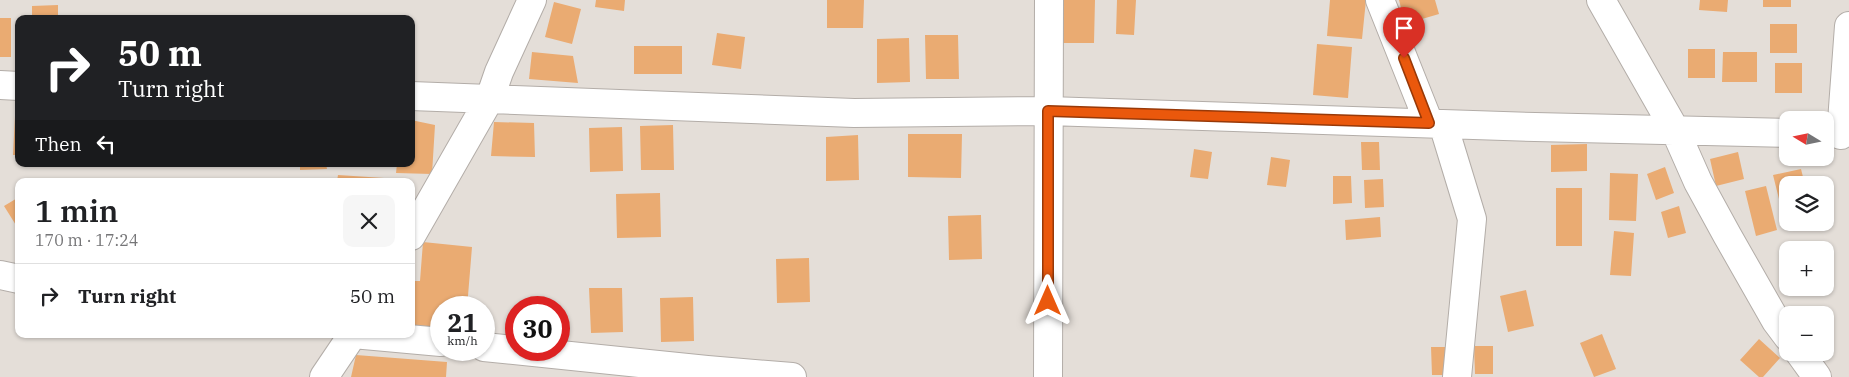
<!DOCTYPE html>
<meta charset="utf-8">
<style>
:root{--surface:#fff;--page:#f6f6f6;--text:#202124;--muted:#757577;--line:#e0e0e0}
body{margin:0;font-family:"IBM Plex Serif",serif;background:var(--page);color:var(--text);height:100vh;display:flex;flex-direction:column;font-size:19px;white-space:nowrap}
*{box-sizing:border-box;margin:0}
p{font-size:16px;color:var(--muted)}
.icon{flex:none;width:28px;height:28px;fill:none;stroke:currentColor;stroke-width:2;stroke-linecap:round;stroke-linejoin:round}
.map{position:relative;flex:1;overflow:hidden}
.sheet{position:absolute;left:15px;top:178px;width:400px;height:160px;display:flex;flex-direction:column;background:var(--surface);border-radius:10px;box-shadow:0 1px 4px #0004}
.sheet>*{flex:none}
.banner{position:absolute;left:15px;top:15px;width:400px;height:152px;border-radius:10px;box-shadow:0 1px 4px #0004;background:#202124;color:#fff;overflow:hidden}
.needle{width:32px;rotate:280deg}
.fabs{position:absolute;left:1779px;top:111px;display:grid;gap:10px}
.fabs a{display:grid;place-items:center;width:55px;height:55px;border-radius:10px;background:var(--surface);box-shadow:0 1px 4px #0004;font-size:25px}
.speed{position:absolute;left:430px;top:296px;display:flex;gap:10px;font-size:25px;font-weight:700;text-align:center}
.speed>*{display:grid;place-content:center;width:65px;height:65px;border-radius:50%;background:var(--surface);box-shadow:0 1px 4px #0004;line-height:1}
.speed small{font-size:12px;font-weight:400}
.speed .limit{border:8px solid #d22;background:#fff;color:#111}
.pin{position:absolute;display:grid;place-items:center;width:42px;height:42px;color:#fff;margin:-51px -21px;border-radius:50% 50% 50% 0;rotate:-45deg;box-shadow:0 0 5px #0007}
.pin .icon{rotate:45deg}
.me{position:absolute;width:55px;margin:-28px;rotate:0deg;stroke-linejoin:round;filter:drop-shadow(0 0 4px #0008)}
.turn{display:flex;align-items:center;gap:18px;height:105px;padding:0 20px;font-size:22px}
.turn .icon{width:65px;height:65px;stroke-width:2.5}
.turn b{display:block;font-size:35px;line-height:42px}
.then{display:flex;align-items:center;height:48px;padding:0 20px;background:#0003;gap:10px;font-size:19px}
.round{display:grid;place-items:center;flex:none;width:52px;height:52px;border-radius:10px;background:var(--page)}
.headline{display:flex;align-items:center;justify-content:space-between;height:85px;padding:0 20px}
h1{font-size:30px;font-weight:600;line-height:38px}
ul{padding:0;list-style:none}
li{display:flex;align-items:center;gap:15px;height:65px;padding:0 20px;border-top:1px solid var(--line)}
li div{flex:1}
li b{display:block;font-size:19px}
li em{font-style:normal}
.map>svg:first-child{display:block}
</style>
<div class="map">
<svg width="1849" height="377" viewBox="0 0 1849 377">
<rect width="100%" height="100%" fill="#e4ded8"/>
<path fill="#eaab72" d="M 596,0 L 625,0 L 624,11 L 595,7 Z
M 827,0 L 864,0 L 863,28 L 827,28 Z
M 1056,0 L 1095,0 L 1094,43 L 1056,43 Z
M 1117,0 L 1136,0 L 1134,35 L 1116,34 Z
M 1330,0 L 1366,0 L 1362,39 L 1327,36 Z
M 1399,0 L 1435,0 L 1439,14 L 1405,24 Z
M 1700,0 L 1728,0 L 1727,12 L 1699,10 Z
M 1763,0 L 1791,0 L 1791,7 L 1763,7 Z
M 554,2 L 581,9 L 572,44 L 545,37 Z
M 58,5 L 58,19 L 32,19 L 32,6 Z
M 0,18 L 11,18 L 11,57 L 0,57 Z
M 1770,24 L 1797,24 L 1797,53 L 1770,53 Z
M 717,33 L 745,37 L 741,69 L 712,65 Z
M 925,35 L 958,35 L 959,79 L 926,79 Z
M 909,38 L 910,82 L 877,83 L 877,39 Z
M 1317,44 L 1352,47 L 1348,98 L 1313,95 Z
M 634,46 L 682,46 L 682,74 L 634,74 Z
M 1688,49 L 1715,49 L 1715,78 L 1688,78 Z
M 532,52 L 573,56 L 578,83 L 529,79 Z
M 1723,52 L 1757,52 L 1757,82 L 1722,82 Z
M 1775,63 L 1802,63 L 1802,93 L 1775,93 Z
M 15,116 L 19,116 L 19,155 L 13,155 Z
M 411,120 L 435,125 L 432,174 L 396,173 L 397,164 L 411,164 Z
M 494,122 L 534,123 L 535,157 L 491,156 Z
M 673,125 L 674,170 L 641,170 L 640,126 Z
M 622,127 L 623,171 L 590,172 L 589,128 Z
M 908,134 L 962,134 L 961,178 L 908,177 Z
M 858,135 L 859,180 L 826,181 L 826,137 Z
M 1361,142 L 1379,142 L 1380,170 L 1362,170 Z
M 1587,144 L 1587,171 L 1551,172 L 1551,145 Z
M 1194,149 L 1212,152 L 1208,179 L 1190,177 Z
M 1738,152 L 1744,179 L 1716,186 L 1710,159 Z
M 1271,157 L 1290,160 L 1286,187 L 1267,185 Z
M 165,164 L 191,164 L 191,166 L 165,167 Z
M 300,164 L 326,164 L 327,169 L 300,170 Z
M 1665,167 L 1674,193 L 1656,200 L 1647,174 Z
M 1801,169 L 1805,185 L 1788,185 L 1788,201 L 1780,203 L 1773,175 Z
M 1610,173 L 1638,174 L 1636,221 L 1609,220 Z
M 338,175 L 384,178 L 383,181 L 337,181 Z
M 1333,176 L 1351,176 L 1352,203 L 1333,204 Z
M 1383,179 L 1384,207 L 1365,208 L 1364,180 Z
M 1766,186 L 1777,230 L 1756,236 L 1745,191 Z
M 1556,188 L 1582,188 L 1582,246 L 1556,246 Z
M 660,193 L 661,237 L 617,238 L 616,194 Z
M 19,197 L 19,230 L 4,206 Z
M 1679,206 L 1686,233 L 1668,238 L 1661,212 Z
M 981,215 L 982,259 L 949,260 L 948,216 Z
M 1380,217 L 1381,237 L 1346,240 L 1345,220 Z
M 1614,231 L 1634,233 L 1631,276 L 1610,275 Z
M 423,242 L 472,247 L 467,308 L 441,308 L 441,327 L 411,325 L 411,281 L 420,281 Z
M 809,258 L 810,302 L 777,303 L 776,259 Z
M 589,288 L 622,288 L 623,332 L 591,333 Z
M 1526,290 L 1534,326 L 1508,332 L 1500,296 Z
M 693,297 L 694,341 L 661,342 L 660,298 Z
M 1602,334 L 1616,369 L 1594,377 L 1580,343 Z
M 1759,339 L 1780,358 L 1763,377 L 1759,377 L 1740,360 Z
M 1474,346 L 1493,346 L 1493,374 L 1475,374 Z
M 1431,347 L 1450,347 L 1450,375 L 1432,375 Z
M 356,355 L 447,362 L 446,377 L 351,377 Z"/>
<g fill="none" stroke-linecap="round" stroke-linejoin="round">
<defs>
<path id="minor" d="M 1380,0 L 1429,123
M 1601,0 L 1675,130 L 1698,182 L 1727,235 L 1776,321 L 1788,337
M 0,85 L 19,86
M 411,96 L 854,113 L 1048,111 L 1535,127 L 1788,133
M 1443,124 L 1472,219 L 1457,377
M 1841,135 L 1849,26
M 411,236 L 490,98 L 499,72 L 532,0
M 0,275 L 19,279
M 353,334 L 441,342
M 484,347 L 707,370 L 792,377
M 1799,352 L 1817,377
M 324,377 L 353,334
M 1048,377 L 1049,0"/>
</defs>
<use href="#minor" stroke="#b3ada8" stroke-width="30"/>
<use href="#minor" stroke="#fff" stroke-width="28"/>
</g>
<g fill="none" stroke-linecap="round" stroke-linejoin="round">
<defs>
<path id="route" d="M 1048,301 L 1048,111 L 1429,123 L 1404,58"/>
</defs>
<use href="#route" stroke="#983908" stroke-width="12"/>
<use href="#route" stroke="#ea580c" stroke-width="9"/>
</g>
</svg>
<div class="fabs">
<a><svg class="needle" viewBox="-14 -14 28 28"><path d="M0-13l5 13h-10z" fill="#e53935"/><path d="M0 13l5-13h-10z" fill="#757577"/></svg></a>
<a><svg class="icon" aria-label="layers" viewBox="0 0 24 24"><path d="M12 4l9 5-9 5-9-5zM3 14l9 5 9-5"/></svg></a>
<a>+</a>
<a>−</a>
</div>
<div class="speed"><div>21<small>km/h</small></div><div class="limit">30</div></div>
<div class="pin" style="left:1404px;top:58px;background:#d93025"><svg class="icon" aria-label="arrive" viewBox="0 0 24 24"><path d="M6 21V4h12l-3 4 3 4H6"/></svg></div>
<svg class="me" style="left:1048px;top:301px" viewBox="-20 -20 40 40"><path d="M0-17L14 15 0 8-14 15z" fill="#ea580c" stroke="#fff" stroke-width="4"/></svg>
<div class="banner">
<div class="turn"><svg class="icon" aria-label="right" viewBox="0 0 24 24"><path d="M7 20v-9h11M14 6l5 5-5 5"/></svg><div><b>50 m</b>Turn right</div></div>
<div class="then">Then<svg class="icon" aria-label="left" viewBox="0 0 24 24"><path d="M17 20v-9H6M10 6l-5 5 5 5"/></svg></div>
</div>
<section class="sheet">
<div class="headline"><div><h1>1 min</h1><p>170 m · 17:24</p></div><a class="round"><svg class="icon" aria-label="close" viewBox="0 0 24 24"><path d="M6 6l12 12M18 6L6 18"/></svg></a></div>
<ul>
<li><svg class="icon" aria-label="right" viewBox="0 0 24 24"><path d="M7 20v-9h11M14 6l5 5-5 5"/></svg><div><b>Turn right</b></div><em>50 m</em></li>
</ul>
</section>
</div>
